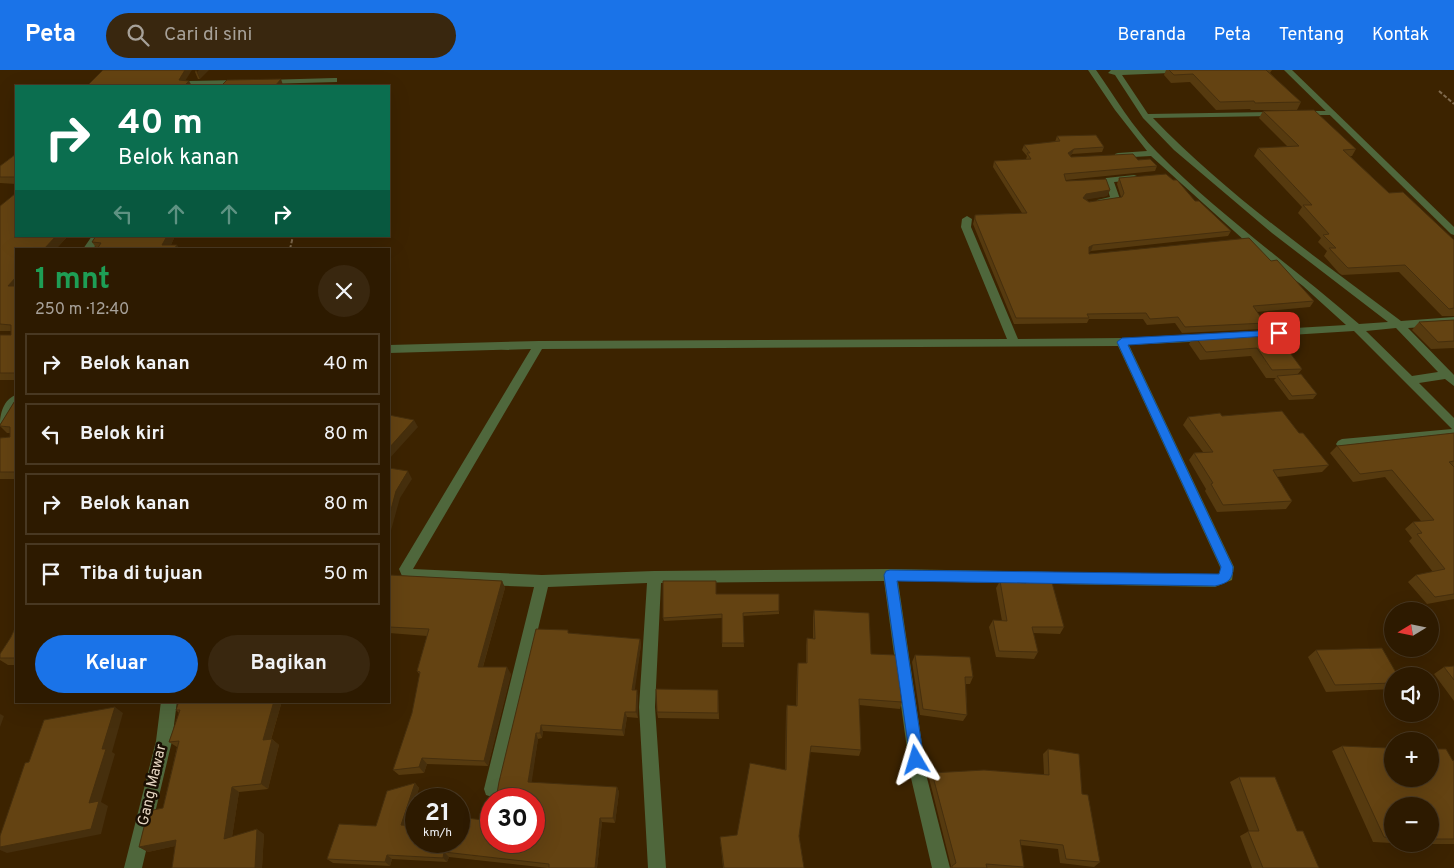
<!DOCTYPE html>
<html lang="id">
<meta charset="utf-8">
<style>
:root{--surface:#2d1a00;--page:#39270f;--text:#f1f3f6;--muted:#a7a199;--line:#483822;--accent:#1a73e8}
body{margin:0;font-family:Overpass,sans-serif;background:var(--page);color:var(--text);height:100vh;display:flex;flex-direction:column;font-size:19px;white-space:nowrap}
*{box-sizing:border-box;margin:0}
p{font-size:16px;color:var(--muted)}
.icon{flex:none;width:28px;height:28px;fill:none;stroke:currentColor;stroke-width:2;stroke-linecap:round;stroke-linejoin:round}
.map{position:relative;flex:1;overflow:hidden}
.panel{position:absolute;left:15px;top:178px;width:375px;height:455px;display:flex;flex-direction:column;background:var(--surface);border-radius:0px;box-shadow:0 5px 20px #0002,0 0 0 1px var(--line)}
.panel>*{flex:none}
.top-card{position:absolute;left:15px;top:15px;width:375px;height:152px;border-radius:0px;box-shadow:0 5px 20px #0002,0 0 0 1px var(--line);background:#0b6e4f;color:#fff;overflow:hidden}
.needle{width:32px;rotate:260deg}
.controls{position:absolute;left:1384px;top:532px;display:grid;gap:10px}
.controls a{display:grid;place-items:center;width:55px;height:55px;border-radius:50%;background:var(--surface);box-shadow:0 5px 20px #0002,0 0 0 1px var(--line);font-size:25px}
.speed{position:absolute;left:405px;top:718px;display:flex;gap:10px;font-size:25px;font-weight:700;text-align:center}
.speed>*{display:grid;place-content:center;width:65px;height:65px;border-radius:50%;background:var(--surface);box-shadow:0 5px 20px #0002,0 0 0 1px var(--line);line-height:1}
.speed small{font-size:12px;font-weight:400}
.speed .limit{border:8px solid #d22;background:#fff;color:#111}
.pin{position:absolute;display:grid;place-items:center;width:42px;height:42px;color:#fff;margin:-21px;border-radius:10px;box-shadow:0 2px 8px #0006}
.me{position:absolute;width:55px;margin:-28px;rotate:353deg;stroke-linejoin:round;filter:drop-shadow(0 0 4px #0008)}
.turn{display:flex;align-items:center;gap:18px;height:105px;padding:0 20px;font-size:22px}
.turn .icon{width:65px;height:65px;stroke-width:2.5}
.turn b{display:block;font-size:35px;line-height:42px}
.lanes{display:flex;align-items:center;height:48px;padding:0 20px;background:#0003;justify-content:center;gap:25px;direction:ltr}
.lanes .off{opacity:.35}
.round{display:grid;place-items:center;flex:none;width:52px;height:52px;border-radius:26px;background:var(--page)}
.head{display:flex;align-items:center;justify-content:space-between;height:85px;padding:0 20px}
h1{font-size:30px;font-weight:700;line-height:38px;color:#1e9e55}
.primary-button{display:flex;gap:10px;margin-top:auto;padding:10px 20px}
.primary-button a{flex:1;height:58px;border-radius:30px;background:var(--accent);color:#fff;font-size:20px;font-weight:700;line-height:58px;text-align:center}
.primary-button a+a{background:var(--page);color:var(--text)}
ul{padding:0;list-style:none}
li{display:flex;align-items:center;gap:15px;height:62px;margin:0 10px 8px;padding:0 10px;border:2px solid var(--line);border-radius:0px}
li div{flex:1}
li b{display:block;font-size:19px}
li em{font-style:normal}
header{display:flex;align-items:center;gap:30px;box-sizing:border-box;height:70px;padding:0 25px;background:var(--accent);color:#fff}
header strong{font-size:24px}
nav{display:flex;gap:28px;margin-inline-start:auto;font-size:18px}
.search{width:350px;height:45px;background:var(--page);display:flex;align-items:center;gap:12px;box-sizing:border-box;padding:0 18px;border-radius:28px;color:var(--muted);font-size:19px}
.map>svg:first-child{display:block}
</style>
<header>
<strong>Peta</strong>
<div class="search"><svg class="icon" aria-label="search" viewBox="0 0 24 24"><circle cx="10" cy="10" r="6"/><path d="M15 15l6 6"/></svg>Cari di sini</div>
<nav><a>Beranda</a><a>Peta</a><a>Tentang</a><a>Kontak</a></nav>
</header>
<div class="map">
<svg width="1454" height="798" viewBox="0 0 1454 798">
<rect width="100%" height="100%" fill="#3c2300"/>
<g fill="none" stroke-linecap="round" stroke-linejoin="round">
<path stroke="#806b4e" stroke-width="2" stroke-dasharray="4 2" stroke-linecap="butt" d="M 1439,21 L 1454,34
M 290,179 L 293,166"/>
<path fill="#4f673c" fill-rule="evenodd" d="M 1088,0 L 1096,0 C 1115,27 1133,58 1157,82 C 1219,145 1292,196 1359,254 L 1388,252 L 1272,163 L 1174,80 L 1143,48 L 1115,5 L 1108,3 L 1111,0 L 1197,0 L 1193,2 L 1122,5 L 1148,44 L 1280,42 L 1280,46 L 1277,46 L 1153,48 C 1227,125 1316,187 1401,251 L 1454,247 L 1454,255 L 1408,258 L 1454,305 L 1454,316 L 1445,309 L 1419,313 L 1454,348 L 1454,368 L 1342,379 L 1338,377 L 1336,374 L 1338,371 L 1342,369 L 1452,359 L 1354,261 L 1257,267 L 1256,264 L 1261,260 L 1346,255 L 1303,216 L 1245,171 L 1151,86 L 1115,88 L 1115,84 L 1118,83 L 1147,81 L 1115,40 ZM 1396,258 L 1438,302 L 1412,306 L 1366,261 Z
M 334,8 L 337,8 L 337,12 L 265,14 L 261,12 L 265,10 Z
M 240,10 L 243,10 L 243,14 L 190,15 L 186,13 L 190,11 Z
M 1299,41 L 1332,41 L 1336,43 L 1332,45 L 1302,45 L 1298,43 Z
M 1134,105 L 1137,106 L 1137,110 L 1114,112 L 1120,129 L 1118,131 L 1097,134 L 1097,130 L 1110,127 L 1105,110 L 1106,108 Z
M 967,146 L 972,149 L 971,157 L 1018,269 L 1122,268 L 1213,264 L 1214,267 L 1213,270 L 1209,271 L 1129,275 L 1234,497 L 1232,510 L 1215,517 L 898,511 L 927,708 L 950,798 L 932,798 L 911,708 L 884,511 L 661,513 L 655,637 L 666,798 L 648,798 L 639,637 L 647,513 L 548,517 L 500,719 L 498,725 L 492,727 L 486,725 L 484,719 L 534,517 L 414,512 L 402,506 L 399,499 L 531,279 L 389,283 L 389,275 L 539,271 L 1007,269 L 961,157 L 962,149 ZM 1118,276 L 1220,497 L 1220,503 L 1214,505 L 890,499 L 654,501 L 542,505 L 413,499 L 542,279 Z
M 92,166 L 102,166 L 93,179 L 83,179 Z
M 16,325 C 17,336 12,350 0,354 C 0,343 4,329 16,325 Z
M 161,631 L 177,631 L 172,671 L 142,798 L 124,798 L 156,671 Z"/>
<path fill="#4f673c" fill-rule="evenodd" d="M 1284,0 L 1292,0 L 1454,157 L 1454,165 L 1451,164 Z"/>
</g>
<path fill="#563a0f" d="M 196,0 L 200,9 L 198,9 L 195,2 Z
M 1166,0 L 1272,0 L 1270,3 L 1301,32 L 1297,40 L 1251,40 L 1250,39 L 1216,40 L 1190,12 L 1171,13 L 1164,5 Z
M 1263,41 L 1356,79 L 1352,86 L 1350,86 L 1389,123 L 1454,170 L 1454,246 L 1442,246 L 1399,202 L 1342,205 L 1339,203 L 1324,186 L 1327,181 L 1318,172 L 1321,168 L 1298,143 L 1302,137 L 1254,86 L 1258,78 L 1288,77 L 1259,48 Z
M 1057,66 L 1104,77 L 1102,82 L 1072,84 L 1070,86 L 1071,87 L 1138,90 L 1157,96 L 1155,101 L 1066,110 L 1066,111 L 1110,120 L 1107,126 L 1086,129 L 1089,132 L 1121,127 L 1117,114 L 1119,108 L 1195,131 L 1231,161 L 1228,166 L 1091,181 L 1089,182 L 1089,184 L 1271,191 L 1314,231 L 1310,237 L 1257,242 L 1265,253 L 1261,259 L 1182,263 L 1175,253 L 1147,255 L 1143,249 L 1089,249 L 1087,253 L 1014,254 L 973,154 L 974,150 L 975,145 L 1022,143 L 993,97 L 994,91 L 1026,89 L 1027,86 L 1022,80 L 1024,75 L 1055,72 Z
M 16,84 L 16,114 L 0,113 L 0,96 Z
M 0,136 L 16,166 L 68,166 L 56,179 L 16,179 L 16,310 L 0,310 L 0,265 L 11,265 L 11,261 L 0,261 Z
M 96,166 L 175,166 L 171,175 L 97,179 L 92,172 Z
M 1454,250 L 1454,278 L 1431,279 L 1412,260 L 1419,252 Z
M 1274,261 L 1302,299 L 1297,305 L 1317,324 L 1313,329 L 1289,330 L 1274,310 L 1276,308 L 1266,308 L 1251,286 L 1200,290 L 1189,274 L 1194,265 Z
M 16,329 L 16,409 L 0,409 L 0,368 L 10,367 L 10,363 L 7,363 L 0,356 Z
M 1222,346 L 1299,363 L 1329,395 L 1322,402 L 1277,407 L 1292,431 L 1286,439 L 1217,442 L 1205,421 L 1206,419 L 1189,390 L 1194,383 L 1203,382 L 1183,355 L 1188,347 Z
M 1454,363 L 1454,397 L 1453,397 L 1454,397 L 1454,529 L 1427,534 L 1408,512 L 1416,505 L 1433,502 L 1409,471 L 1412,468 L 1405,459 L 1413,452 L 1421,451 L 1385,407 L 1353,412 L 1330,383 L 1337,376 Z
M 389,505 L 502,511 L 505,518 L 483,597 L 511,604 L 488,696 L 427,694 L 424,703 L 399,705 L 393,700 L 412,643 L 420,605 L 417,601 L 427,566 L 389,563 Z
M 1025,509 L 1064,557 L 1060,564 L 1033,563 L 1038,582 L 1034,589 L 996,587 L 989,557 L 993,550 L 1002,551 L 996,518 L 1000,511 L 1023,513 Z
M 716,524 L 779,541 L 779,544 L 743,546 L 744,577 L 722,577 L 722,548 L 664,551 L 663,548 Z
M 814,540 L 871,584 L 902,632 L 900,639 L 859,635 L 861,680 L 859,686 L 810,682 L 799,766 L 804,798 L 723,798 L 720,767 L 737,765 L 785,700 L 786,642 L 787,635 L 796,636 L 797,599 L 798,593 L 806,593 L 806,575 L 807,568 L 813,569 L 813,547 Z
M 16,556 L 16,595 L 8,595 L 0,590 L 0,584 L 11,567 Z
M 569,563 L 640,569 L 641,575 L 634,620 L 638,626 L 638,648 L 627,647 L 624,666 L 543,661 L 542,668 L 538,669 L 531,713 L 617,717 L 619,722 L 615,753 L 602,752 L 597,798 L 548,798 L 449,787 L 447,792 L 392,789 L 390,796 L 333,793 L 327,789 L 376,756 L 415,713 L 419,718 L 407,756 L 465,757 L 491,771 L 496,729 Z
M 1316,580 L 1392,606 L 1392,619 L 1326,622 L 1308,587 Z
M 915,585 L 973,607 L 970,614 L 966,614 L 967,645 L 963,651 L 920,645 L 912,592 Z
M 1454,596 L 1454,631 L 1434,604 L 1444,597 Z
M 718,620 L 719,649 L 658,648 L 657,642 Z
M 282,631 L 271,670 L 272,669 L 279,675 L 268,719 L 239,722 L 232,767 L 264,764 L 262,798 L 172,798 L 175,776 L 148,782 L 139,777 L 163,738 L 177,677 L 169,672 L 179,643 L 176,640 Z
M 1342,676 L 1454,690 L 1454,774 L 1430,774 L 1430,736 L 1392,736 L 1392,773 L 1373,772 L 1332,681 Z
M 1048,679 L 1082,724 L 1100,792 L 1094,797 L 1060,793 L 1058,779 L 1020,775 L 1024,797 L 1023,798 L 950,798 L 951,796 L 929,708 L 932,703 L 1044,704 L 1043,684 Z
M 1239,707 L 1297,761 L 1319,798 L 1252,798 L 1240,766 L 1249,761 L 1230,712 Z"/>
<path fill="#462f0d" d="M 185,0 L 192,0 L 182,16 L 179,10 Z
M 199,0 L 209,0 L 200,9 L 197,2 Z
M 281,9 L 283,15 L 283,16 L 275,16 Z
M 189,11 L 192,16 L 184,16 Z
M 1074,79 L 1072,84 L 1066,89 L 1068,83 Z
M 1110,120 L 1107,126 L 1084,130 L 1083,128 L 1086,124 Z
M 56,166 L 68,166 L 56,179 L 44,179 Z
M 167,166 L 175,166 L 169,179 L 162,175 Z
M 177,175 L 180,179 L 174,179 Z
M 1093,175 L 1091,181 L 1086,183 L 1089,177 Z
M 16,207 L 16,220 L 8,216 Z
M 414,350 L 418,357 L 389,389 L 389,378 Z
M 408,401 L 412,409 L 400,428 L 390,464 L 389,462 L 389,447 L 396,421 Z
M 502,511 L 505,518 L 481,603 L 478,597 Z
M 640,569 L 641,575 L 634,626 L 632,620 Z
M 507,597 L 511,604 L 488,696 L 484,691 Z
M 637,620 L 638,626 L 638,648 L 636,642 Z
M 274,631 L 282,631 L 269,676 L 263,670 Z
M 115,637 L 123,643 L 112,682 L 115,684 L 101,732 L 108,736 L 101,764 L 7,783 L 0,780 L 0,777 L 89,733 L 102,679 Z
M 625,642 L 627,647 L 624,666 L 622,660 Z
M 0,644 L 4,646 L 0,657 Z
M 541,655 L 543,661 L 542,668 L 540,663 Z
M 536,663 L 538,669 L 531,717 L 528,712 Z
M 272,669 L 279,675 L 268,719 L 261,714 Z
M 422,688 L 427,694 L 424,703 L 419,697 Z
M 415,713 L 419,718 L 406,760 L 401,755 Z
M 232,717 L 239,722 L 231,774 L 224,769 Z
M 617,717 L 619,722 L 615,753 L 613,748 Z
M 600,748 L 602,752 L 597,798 L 595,798 Z
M 257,759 L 264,764 L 262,798 L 255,798 Z
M 176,770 L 184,774 L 148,782 L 139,777 Z
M 444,782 L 449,787 L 447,792 L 443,788 Z
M 387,785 L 392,789 L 390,796 L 385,792 Z"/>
<path fill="#644312" stroke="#462f0d" d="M 103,0 L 185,0 L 179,10 L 189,11 L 184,16 L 87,16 Z
M 1169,0 L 1266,0 L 1301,32 L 1255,33 L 1254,31 L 1220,32 L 1193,4 L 1174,5 Z
M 281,9 L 275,16 L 221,16 L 227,10 Z
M 1314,40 L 1356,79 L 1343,80 L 1389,123 L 1403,122 L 1454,170 L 1454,238 L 1449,239 L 1405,195 L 1348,198 L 1345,195 L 1329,178 L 1336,178 L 1323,165 L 1329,164 L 1303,135 L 1312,135 L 1258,78 L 1299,76 L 1263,41 Z
M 1096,65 L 1104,77 L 1074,79 L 1068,83 L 1071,87 L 1133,84 L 1138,90 L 1150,89 L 1157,96 L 1064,104 L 1066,111 L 1106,109 L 1110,120 L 1086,124 L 1083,128 L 1089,132 L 1122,127 L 1124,123 L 1119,108 L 1166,104 L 1173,110 L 1177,110 L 1195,131 L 1199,131 L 1231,161 L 1093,175 L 1089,177 L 1089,184 L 1249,168 L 1271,191 L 1277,190 L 1314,231 L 1253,236 L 1265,253 L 1185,257 L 1178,247 L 1150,249 L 1146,243 L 1087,244 L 1089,248 L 1016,248 L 975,149 L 975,145 L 1027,143 L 994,91 L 1031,89 L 1027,83 L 1030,83 L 1024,75 L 1060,71 L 1057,66 Z
M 16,84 L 16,107 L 0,107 L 0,96 Z
M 16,123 L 16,166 L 56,166 L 44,179 L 16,179 L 16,207 L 8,216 L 16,216 L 16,303 L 0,303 L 0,265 L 11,265 L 11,255 L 0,254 L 0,136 Z
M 96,166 L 167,166 L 162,175 L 177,175 L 174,179 L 97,179 L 101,173 L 92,172 Z
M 1454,250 L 1454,271 L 1438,272 L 1419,252 Z
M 1274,261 L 1302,299 L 1272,300 L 1257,278 L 1206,282 L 1194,265 Z
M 1301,304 L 1317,324 L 1292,326 L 1277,306 Z
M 16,329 L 16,402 L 0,402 L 0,368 L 10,367 L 10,357 L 0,356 L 0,355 Z
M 1282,341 L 1299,363 L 1303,363 L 1329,395 L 1273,400 L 1292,431 L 1223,435 L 1211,414 L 1213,413 L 1194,383 L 1213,382 L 1188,347 L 1220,343 L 1222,346 Z
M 389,345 L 414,350 L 389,378 Z
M 1454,363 L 1454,391 L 1449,392 L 1454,397 L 1454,524 L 1435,527 L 1416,505 L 1445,499 L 1417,464 L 1422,463 L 1413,452 L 1434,450 L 1392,400 L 1360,404 L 1337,376 Z
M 389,398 L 408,401 L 396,421 L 389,447 Z
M 389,505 L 502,511 L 478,597 L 507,597 L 484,691 L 422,688 L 419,697 L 393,700 L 412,643 L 420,602 L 417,601 L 429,559 L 389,557 Z
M 1025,509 L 1051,509 L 1064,557 L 1032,557 L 1038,582 L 999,581 L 993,550 L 1007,551 L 1000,511 L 1026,513 Z
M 663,511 L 716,511 L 716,524 L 779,524 L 779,541 L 743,543 L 744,573 L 722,573 L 722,544 L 663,548 Z
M 814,540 L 869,543 L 871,584 L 896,585 L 902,632 L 859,629 L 861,680 L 811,676 L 799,766 L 804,798 L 724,798 L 720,767 L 737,765 L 750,693 L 786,700 L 787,635 L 797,636 L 798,593 L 807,593 L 807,568 L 815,569 Z
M 16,556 L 16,588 L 0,588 L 0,584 L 11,567 Z
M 536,559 L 568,560 L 568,563 L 640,569 L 632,620 L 637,620 L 636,642 L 625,642 L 622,660 L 541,655 L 540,663 L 536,663 L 528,712 L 617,717 L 613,748 L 600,748 L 595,798 L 549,798 L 549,794 L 444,782 L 443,788 L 387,785 L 385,792 L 327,789 L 339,754 L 376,756 L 387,721 L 415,713 L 401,755 L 416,756 L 416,771 L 459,771 L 459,757 L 465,757 L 467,748 L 491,751 L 491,771 L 534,771 L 534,729 L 496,729 L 499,712 Z
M 1382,578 L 1398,606 L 1392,606 L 1392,613 L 1335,615 L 1316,580 Z
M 915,585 L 970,587 L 973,607 L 965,607 L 967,645 L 923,639 Z
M 1454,596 L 1454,610 L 1444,597 Z
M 656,619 L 718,620 L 718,643 L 657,642 Z
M 179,631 L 274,631 L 263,670 L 272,669 L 261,714 L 232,717 L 224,769 L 257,759 L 255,798 L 172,798 L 176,770 L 139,777 L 148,741 L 163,738 L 179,671 L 169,672 L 180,640 L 176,640 Z
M 115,637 L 102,679 L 106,679 L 89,733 L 99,731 L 91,759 L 0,777 L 0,766 L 25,693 L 29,692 L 44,650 Z
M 1342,676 L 1388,678 L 1388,680 L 1392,679 L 1392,709 L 1430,709 L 1430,679 L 1446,679 L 1453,691 L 1454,690 L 1454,769 L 1430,769 L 1430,736 L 1392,736 L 1392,768 L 1384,767 Z
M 1048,679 L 1079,684 L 1082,724 L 1088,725 L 1100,792 L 1066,789 L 1063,775 L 1020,770 L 1024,797 L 986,794 L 987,798 L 952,798 L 952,796 L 956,793 L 932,703 L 984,700 L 1049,705 Z
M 1239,707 L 1275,707 L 1297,761 L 1303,761 L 1319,798 L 1263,798 L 1248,761 L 1259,761 Z"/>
<path fill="#1a73e8" stroke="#114b97" d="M 1279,260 L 1284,263 L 1283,265 L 1128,275 L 1233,497 C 1233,510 1228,513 1215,516 L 897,511 L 924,690 L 922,695 L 916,697 L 911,695 L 884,505 L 886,501 L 890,500 L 1219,504 L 1221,497 L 1117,272 L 1122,268 Z"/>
<g text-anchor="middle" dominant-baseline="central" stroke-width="5" stroke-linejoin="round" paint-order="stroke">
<g font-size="15" fill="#e5d5c2" stroke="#1a0f03">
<text transform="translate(153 715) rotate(-77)">Gang Mawar</text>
</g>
</g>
</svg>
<div class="controls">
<a><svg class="needle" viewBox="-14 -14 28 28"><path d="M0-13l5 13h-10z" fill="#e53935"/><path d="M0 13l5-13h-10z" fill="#a7a199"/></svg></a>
<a><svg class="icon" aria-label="sound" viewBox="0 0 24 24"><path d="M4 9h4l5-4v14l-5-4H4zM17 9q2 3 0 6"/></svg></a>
<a>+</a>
<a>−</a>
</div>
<div class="speed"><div>21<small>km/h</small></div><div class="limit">30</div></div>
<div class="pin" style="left:1279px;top:263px;background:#d93025"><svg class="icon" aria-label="arrive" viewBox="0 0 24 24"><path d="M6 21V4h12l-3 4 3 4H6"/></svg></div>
<svg class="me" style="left:916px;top:690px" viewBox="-20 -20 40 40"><path d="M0-17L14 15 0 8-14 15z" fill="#1a73e8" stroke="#fff" stroke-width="4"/></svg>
<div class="top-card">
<div class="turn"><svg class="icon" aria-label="right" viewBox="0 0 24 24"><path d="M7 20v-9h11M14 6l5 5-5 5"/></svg><div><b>40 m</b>Belok kanan</div></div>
<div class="lanes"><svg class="icon off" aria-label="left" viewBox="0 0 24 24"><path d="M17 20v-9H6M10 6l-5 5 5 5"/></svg><svg class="icon off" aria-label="ahead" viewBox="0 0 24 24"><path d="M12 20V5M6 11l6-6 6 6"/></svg><svg class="icon off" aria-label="ahead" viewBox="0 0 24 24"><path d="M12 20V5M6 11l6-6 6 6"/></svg><svg class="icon" aria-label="right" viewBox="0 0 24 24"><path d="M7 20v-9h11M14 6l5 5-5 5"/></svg></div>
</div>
<section class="panel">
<div class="head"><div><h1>1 mnt</h1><p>250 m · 12:40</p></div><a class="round"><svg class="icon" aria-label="close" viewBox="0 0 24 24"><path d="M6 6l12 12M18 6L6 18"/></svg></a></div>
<ul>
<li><svg class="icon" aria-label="right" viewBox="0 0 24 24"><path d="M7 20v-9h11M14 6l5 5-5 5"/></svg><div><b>Belok kanan</b></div><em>40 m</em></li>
<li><svg class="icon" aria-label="left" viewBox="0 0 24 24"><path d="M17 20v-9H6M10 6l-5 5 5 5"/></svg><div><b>Belok kiri</b></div><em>80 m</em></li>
<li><svg class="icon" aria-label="right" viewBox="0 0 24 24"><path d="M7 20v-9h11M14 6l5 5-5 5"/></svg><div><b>Belok kanan</b></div><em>80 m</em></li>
<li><svg class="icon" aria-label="arrive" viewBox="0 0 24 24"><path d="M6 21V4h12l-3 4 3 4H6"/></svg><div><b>Tiba di tujuan</b></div><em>50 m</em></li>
</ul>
<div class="primary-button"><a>Keluar</a><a>Bagikan</a></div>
</section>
</div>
